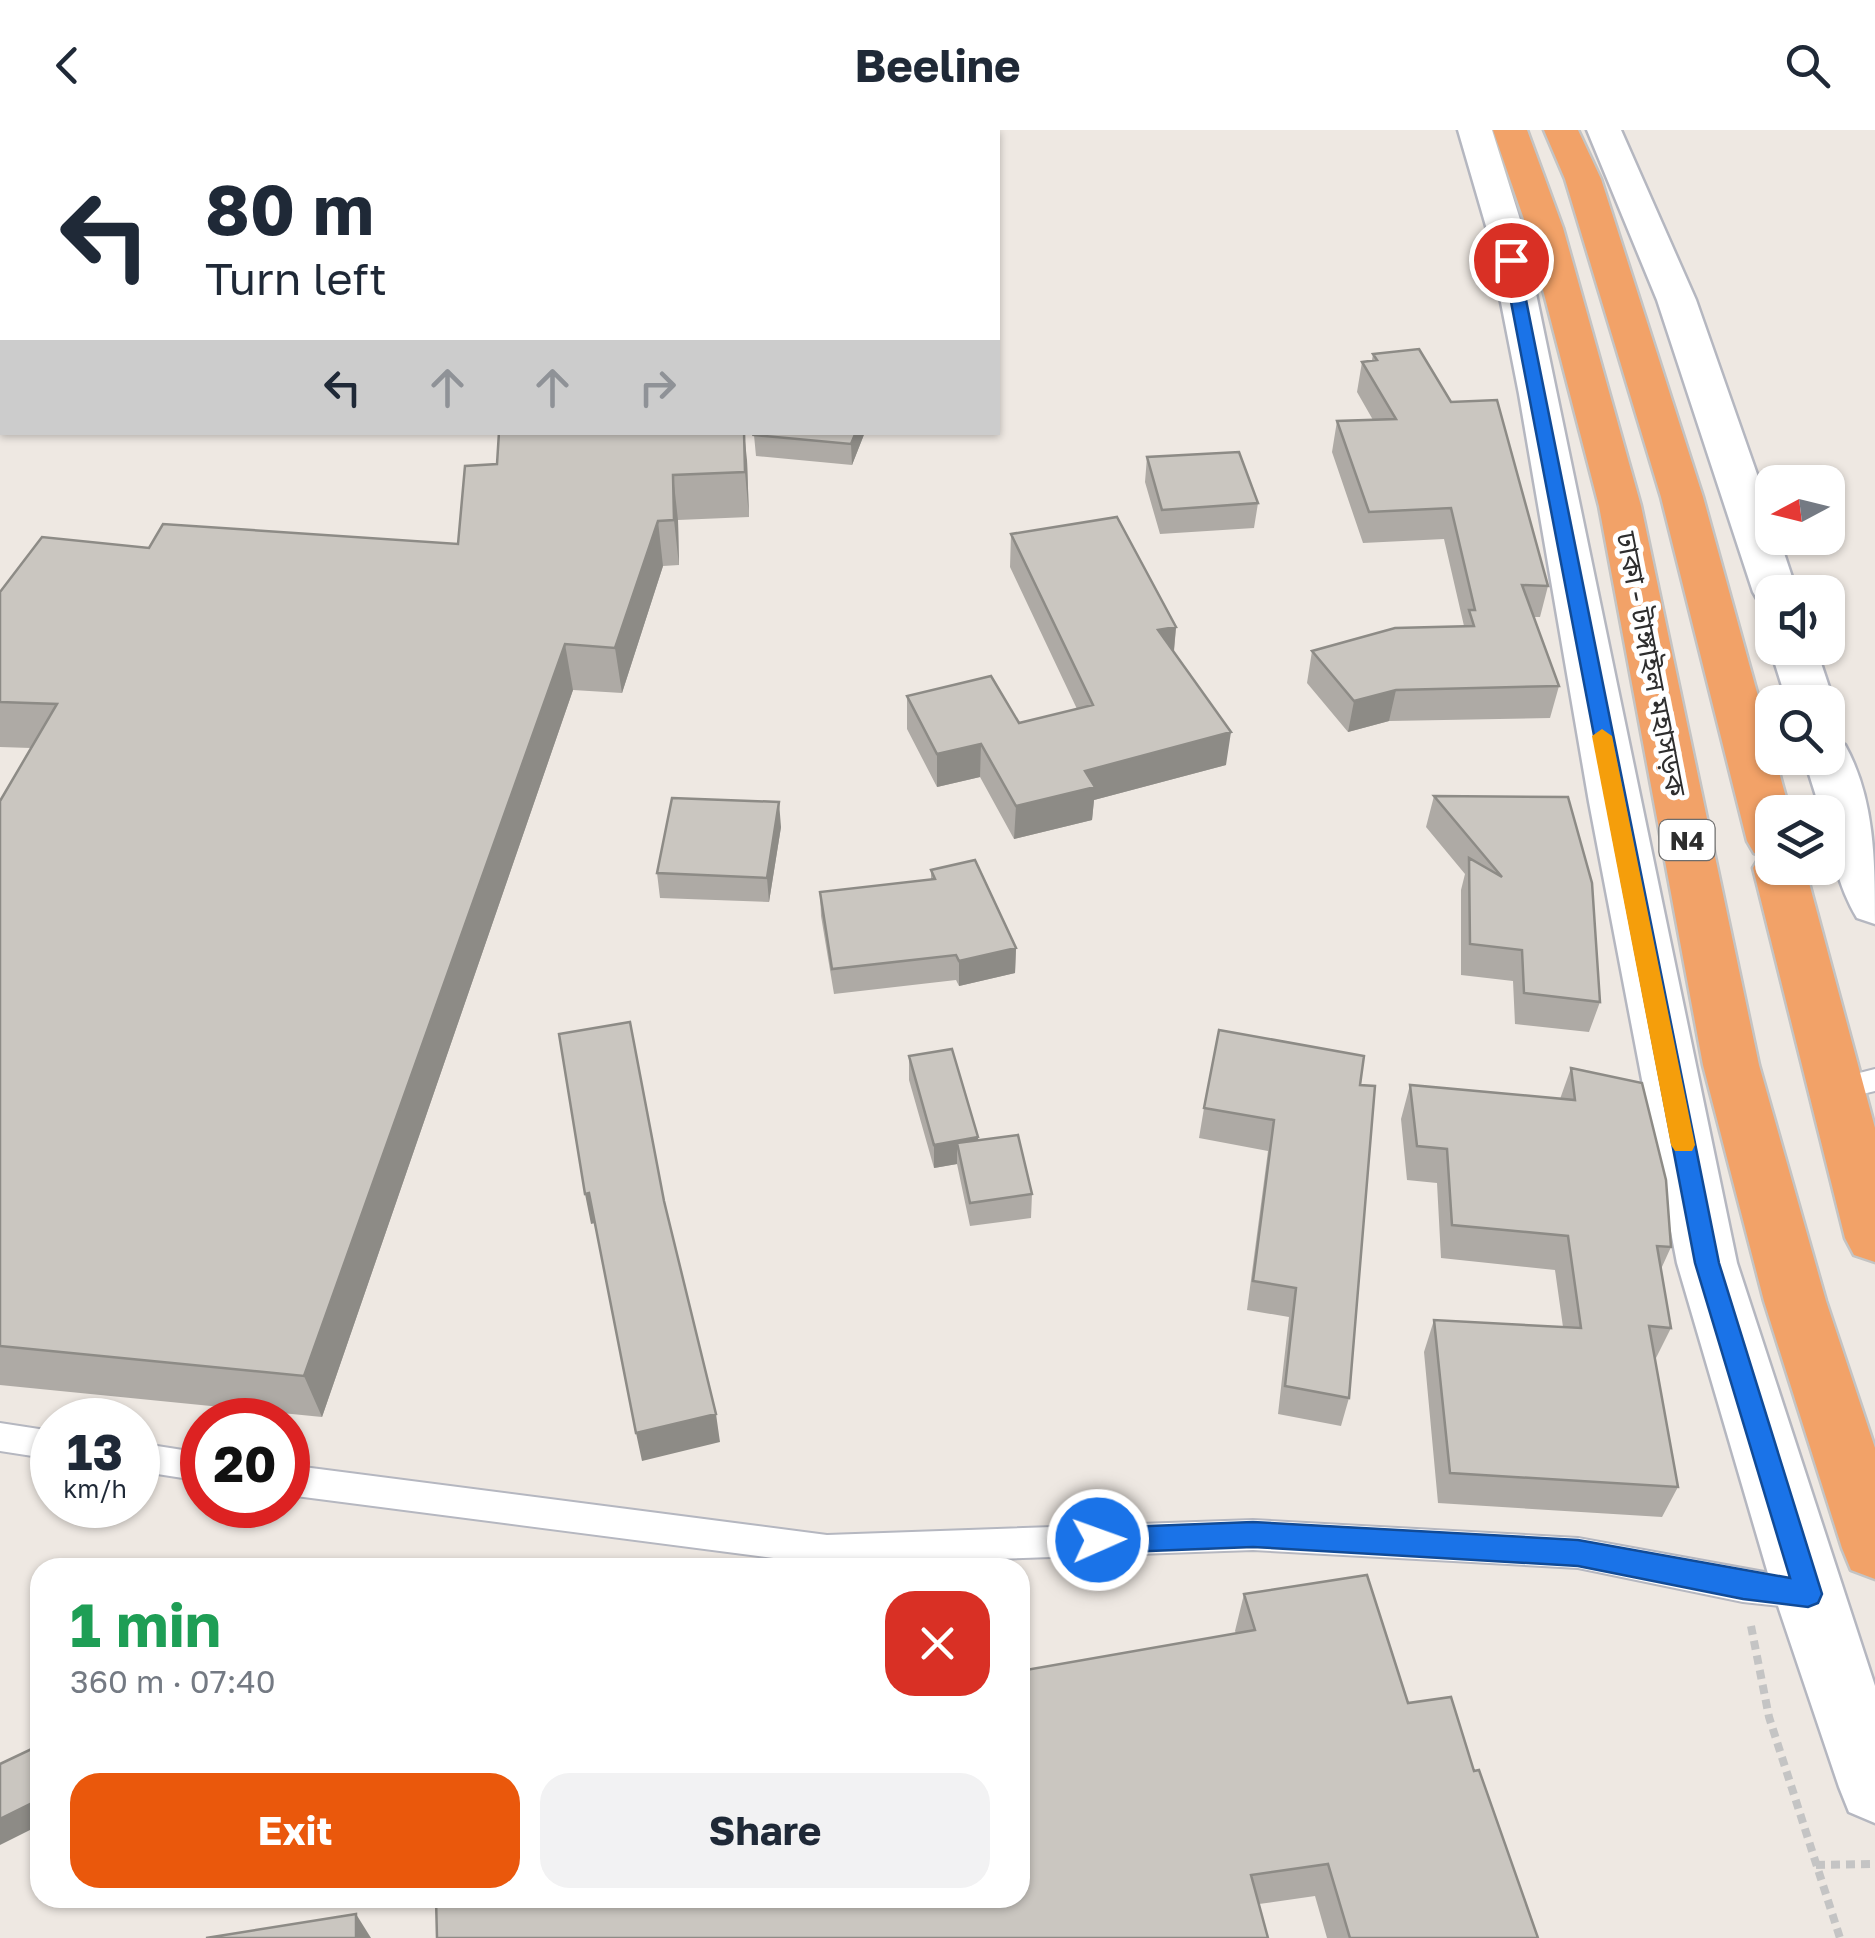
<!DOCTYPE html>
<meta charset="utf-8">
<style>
:root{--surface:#fff;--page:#f2f2f3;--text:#1f2937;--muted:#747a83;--accent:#ea580c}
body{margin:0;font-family:"Golos Text","Noto Sans Bengali",sans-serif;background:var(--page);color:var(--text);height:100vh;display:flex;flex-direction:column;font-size:38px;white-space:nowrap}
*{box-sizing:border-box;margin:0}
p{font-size:32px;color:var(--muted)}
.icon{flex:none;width:55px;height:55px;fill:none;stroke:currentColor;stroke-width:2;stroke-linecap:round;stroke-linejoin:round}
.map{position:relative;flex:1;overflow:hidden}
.sheet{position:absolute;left:30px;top:1428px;width:1000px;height:350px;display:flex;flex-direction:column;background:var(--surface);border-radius:30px;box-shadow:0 2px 8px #0004}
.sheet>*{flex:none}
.banner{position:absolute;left:0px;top:0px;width:1000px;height:305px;box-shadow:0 2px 8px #0004;background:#fff;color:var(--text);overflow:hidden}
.needle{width:65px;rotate:263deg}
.buttons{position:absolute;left:1755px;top:335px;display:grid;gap:20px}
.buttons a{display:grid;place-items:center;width:90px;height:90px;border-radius:20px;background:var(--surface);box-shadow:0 2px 8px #0004;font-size:50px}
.speed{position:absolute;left:30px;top:1268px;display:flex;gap:20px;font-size:50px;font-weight:700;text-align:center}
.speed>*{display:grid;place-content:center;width:130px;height:130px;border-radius:50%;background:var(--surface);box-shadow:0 2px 8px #0004;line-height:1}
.speed small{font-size:25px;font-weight:400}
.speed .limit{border:15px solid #d22;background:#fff;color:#111}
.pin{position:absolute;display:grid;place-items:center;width:85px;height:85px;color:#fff;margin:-42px;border:5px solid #fff;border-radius:50%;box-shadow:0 2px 10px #0007}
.me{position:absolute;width:110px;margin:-55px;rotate:88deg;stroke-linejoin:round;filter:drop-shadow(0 0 8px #0008)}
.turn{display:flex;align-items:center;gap:35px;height:210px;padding:0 40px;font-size:45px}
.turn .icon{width:130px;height:130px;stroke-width:2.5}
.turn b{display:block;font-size:70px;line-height:85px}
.lanes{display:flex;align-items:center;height:95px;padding:0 40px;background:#0003;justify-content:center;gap:50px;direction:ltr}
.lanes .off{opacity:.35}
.round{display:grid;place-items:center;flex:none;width:105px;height:105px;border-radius:30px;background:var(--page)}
.overview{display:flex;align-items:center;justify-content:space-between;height:170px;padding:0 40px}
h1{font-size:60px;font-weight:700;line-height:75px;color:#1e9e55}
.cta{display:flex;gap:20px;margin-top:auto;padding:20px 40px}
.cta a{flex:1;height:115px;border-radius:30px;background:var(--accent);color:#fff;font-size:40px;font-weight:700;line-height:115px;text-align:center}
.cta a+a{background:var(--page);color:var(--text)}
header{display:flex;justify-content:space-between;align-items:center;height:130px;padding:0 40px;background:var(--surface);font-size:45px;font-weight:700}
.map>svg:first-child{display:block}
</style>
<header><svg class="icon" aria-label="back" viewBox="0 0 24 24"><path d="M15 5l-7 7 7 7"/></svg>Beeline<svg class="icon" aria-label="search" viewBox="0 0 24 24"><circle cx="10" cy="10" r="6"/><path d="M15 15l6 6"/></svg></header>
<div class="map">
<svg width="1875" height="1808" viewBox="0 0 1875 1808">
<rect width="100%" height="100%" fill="#eee8e2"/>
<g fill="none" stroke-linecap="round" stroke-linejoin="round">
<defs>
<path id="lane" d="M 1875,939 L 1875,961 L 1838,970 L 1828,967 L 1824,959 L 1828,951 Z
M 0,1293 L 52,1301 L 52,1329 L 0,1321 Z
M 138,1313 L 202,1323 L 202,1351 L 138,1341 Z
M 288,1335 L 827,1405 L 1253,1390 L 1578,1408 L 1819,1452 L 1824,1463 L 1819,1474 L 1807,1479 L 1743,1472 L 1578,1438 L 1253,1420 L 827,1435 L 288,1365 Z"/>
<path id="secondary" d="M 1458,0 L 1492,0 L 1522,96 L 1737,1133 L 1875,1556 L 1875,1693 L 1849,1682 L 1839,1657 L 1774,1464 L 1677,1133 L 1589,672 L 1519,264 L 1486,96 Z
M 1587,0 L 1621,0 L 1696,170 L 1772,387 L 1772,408 L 1779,408 L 1797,462 L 1772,462 L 1772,475 L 1759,472 L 1753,462 L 1657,170 Z
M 1772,514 L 1772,518 L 1816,518 L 1834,572 L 1828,582 L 1828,572 L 1787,572 L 1770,518 Z
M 1828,610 L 1845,615 C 1875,669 1875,732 1875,794 L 1857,788 C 1839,758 1828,717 1828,682 L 1821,682 L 1804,628 L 1828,628 Z"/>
<path id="highway" d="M 1493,0 L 1527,0 L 1563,98 L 1641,376 L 1759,935 L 1826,1171 L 1875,1318 L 1875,1449 L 1851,1440 L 1842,1418 L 1764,1171 L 1703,935 L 1599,376 L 1527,98 Z
M 1544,0 L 1578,0 L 1601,49 L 1703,367 L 1790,682 L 1772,682 L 1772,738 L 1805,738 L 1875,998 L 1875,1132 L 1854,1125 L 1845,1108 L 1753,738 L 1761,725 L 1754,723 L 1747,711 L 1661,367 L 1565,49 Z"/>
</defs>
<use href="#lane" stroke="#b5b7c0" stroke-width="4"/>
<use href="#secondary" stroke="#b5b7c0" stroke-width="5"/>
<use href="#highway" stroke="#c4c4c4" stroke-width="5"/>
<path stroke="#c4c4c4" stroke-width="8" stroke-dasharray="9 6" stroke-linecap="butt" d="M 1751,1496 L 1769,1587 L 1840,1808
M 1816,1735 L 1875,1734"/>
<use href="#lane" fill="#fff" fill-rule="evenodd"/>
<use href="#secondary" fill="#fff" fill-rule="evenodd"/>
<use href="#highway" fill="#f2a268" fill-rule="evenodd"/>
</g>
<path fill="#aeaaa5" d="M 1373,224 L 1548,456 L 1540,487 L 1534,487 L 1559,556 L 1550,588 L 1389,591 L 1348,602 L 1307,553 L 1312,521 L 1464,496 L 1444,409 L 1363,413 L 1332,322 L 1337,291 L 1373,290 L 1357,262 L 1362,232 L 1372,230 Z
M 865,302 L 852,335 L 756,326 L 754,305 Z
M 1147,327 L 1258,373 L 1254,398 L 1160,404 L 1145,352 Z
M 747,330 L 749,387 L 678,390 L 679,435 L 663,436 L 622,563 L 573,560 L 322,1287 L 0,1255 L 0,671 L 31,618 L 0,617 L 0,462 L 149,418 L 458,414 L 465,336 Z
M 1011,404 L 1176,497 L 1174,522 L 1226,635 L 1094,670 L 1092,690 L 1014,709 L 980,647 L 937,657 L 907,599 L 907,566 L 1019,593 L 1077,579 L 1010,437 Z
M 1434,666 L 1568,667 L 1600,872 L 1589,902 L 1515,894 L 1513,851 L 1461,845 L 1461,760 L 1465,744 L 1426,697 Z
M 781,697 L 769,772 L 660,768 L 657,743 Z
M 931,740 L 1016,818 L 1015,843 L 959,856 L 956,850 L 834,864 L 821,786 L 820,762 L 931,750 Z
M 909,926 L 978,1007 L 978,1010 L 1032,1064 L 1031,1088 L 970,1096 L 957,1034 L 934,1038 L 909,950 Z
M 1571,938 L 1671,1117 L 1661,1139 L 1671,1198 L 1655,1230 L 1678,1357 L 1662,1387 L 1438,1373 L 1424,1222 L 1434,1190 L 1563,1197 L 1555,1140 L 1441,1128 L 1437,1053 L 1407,1050 L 1401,989 L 1410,955 L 1560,969 Z
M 1360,955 L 1349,1268 L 1341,1296 L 1278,1284 L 1289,1187 L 1247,1180 L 1268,1021 L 1199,1008 L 1204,978 Z
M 1244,1464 L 1408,1573 L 1474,1641 L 1538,1808 L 1327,1808 L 1315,1766 L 1259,1774 L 437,1808 L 1236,1503 L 1235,1501 Z"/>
<path fill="#8d8b86" d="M 744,302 L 747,330 L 749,387 L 745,342 Z
M 856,302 L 865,302 L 852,335 L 851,314 Z
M 673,345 L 678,390 L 679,435 L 674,390 Z
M 658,391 L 663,436 L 622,563 L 615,518 Z
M 1176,497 L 1173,529 L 1158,500 Z
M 565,514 L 573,560 L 322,1287 L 304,1246 Z
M 1396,560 L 1389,591 L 1348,602 L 1354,571 Z
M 1231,602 L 1226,635 L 1094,670 L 1092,690 L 1014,709 L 1016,676 L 1085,641 Z
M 981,614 L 980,647 L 937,657 L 937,624 Z
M 779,672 L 781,697 L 769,772 L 767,748 Z
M 1016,818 L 1015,843 L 959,856 L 959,831 Z
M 978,1007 L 978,1031 L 957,1013 L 957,1034 L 934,1038 L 934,1015 Z
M 589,1063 L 595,1093 L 591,1094 L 585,1064 Z
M 716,1284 L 720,1312 L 642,1331 L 636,1303 Z
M 40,1669 L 40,1695 L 0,1715 L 0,1689 Z
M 356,1784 L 371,1808 L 356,1808 Z"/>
<path fill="#cac6c0" stroke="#8d8b86" stroke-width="2.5" d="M 1419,219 L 1451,272 L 1497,270 L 1548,456 L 1522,455 L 1559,556 L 1396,560 L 1354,571 L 1312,521 L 1395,498 L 1474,496 L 1469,480 L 1475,480 L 1451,378 L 1369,382 L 1337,291 L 1396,289 L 1362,232 L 1377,230 L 1373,224 Z
M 499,302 L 744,302 L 745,342 L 673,345 L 674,390 L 658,391 L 615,518 L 565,514 L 304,1246 L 0,1216 L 0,671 L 57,574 L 0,572 L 0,462 L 42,407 L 149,418 L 163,394 L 458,414 L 465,336 L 497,334 Z
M 756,302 L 856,302 L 851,314 L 754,305 Z
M 1239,322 L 1258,373 L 1162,380 L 1147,327 Z
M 1117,387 L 1176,497 L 1158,500 L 1231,602 L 1085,641 L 1095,657 L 1016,676 L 981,614 L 937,624 L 907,566 L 991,546 L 1019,593 L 1093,575 L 1011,404 Z
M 1434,666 L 1568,667 L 1592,753 L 1600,872 L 1524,863 L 1522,820 L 1470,814 L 1469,728 L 1502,747 Z
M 672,668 L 779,672 L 767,748 L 657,743 Z
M 975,730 L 1016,818 L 959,831 L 956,825 L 832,839 L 820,762 L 935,749 L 931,740 Z
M 630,892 L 664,1071 L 716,1284 L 636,1303 L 589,1063 L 585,1064 L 559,904 Z
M 1219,900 L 1364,926 L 1360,955 L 1375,956 L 1349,1268 L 1285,1256 L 1296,1158 L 1253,1151 L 1274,990 L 1204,978 Z
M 952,919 L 978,1007 L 934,1015 L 909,926 Z
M 1571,938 L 1642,953 L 1666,1050 L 1671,1117 L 1657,1116 L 1671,1198 L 1649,1196 L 1678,1357 L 1450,1343 L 1434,1190 L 1581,1198 L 1568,1106 L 1452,1095 L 1447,1019 L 1417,1016 L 1410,955 L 1575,970 Z
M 1018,1005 L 1032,1064 L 970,1073 L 957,1013 Z
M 1367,1445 L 1408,1573 L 1451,1567 L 1474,1641 L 1479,1640 L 1538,1808 L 1350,1808 L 1328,1734 L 1251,1745 L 1268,1808 L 437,1808 L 436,1768 L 1020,1768 L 1020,1541 L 1255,1500 L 1244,1464 Z
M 40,1615 L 40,1669 L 0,1689 L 0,1634 Z
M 356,1784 L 356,1808 L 206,1808 Z"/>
<path fill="#1a73e8" stroke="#114b97" stroke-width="2.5" d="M 1511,125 L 1518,130 L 1719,1133 L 1822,1464 L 1818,1473 L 1808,1477 L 1743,1469 L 1578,1436 L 1253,1417 L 1098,1423 L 1088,1419 L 1084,1410 L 1088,1401 L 1098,1398 L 1253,1392 L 1578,1410 L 1790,1448 L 1695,1133 L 1503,130 Z"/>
<path fill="#f59e0b" d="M 1602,599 L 1612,606 L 1695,1015 L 1692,1021 L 1675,1021 L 1671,1015 L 1592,606 Z"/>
<g text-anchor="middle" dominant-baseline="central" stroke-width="10" stroke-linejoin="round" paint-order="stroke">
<rect fill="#fff" stroke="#6d6d6d" stroke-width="2.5" x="1659.5" y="690" width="55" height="40" rx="8"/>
<g font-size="25" font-weight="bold" fill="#2e2e2e">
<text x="1687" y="710">N4</text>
</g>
<g font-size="28" fill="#2e2e2e" stroke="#fff">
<text transform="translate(1652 534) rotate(79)">ঢাকা - টাঙ্গাইল মহাসড়ক</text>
</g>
</g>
</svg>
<div class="buttons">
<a><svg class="needle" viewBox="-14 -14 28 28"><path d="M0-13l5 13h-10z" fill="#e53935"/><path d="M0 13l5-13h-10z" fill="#747a83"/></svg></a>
<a><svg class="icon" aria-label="sound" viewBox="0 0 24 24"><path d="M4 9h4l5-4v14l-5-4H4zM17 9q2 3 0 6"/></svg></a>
<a><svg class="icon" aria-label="search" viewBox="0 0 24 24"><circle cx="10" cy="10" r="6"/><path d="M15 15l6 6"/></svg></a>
<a><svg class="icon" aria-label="layers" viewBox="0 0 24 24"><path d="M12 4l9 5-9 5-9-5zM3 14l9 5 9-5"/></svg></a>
</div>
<div class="speed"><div>13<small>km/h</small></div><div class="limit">20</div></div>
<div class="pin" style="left:1511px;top:130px;background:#d93025"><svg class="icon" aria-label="arrive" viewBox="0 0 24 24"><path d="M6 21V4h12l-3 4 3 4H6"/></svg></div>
<svg class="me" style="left:1098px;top:1410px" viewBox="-20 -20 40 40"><circle r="17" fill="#1a73e8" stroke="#fff" stroke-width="3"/><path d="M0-11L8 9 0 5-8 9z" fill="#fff"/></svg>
<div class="banner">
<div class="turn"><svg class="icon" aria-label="left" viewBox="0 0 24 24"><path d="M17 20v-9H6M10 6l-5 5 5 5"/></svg><div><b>80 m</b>Turn left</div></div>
<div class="lanes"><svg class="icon" aria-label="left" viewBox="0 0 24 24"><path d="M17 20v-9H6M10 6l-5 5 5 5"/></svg><svg class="icon off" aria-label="ahead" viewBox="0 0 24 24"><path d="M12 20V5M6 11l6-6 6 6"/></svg><svg class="icon off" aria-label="ahead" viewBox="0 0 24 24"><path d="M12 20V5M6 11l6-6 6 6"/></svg><svg class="icon off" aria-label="right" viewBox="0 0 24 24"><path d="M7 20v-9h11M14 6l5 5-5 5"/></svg></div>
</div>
<section class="sheet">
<div class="overview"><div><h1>1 min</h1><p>360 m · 07:40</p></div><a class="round" style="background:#d93025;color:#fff"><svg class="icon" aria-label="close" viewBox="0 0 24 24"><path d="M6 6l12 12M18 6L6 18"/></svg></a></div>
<div class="cta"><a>Exit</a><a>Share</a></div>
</section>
</div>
